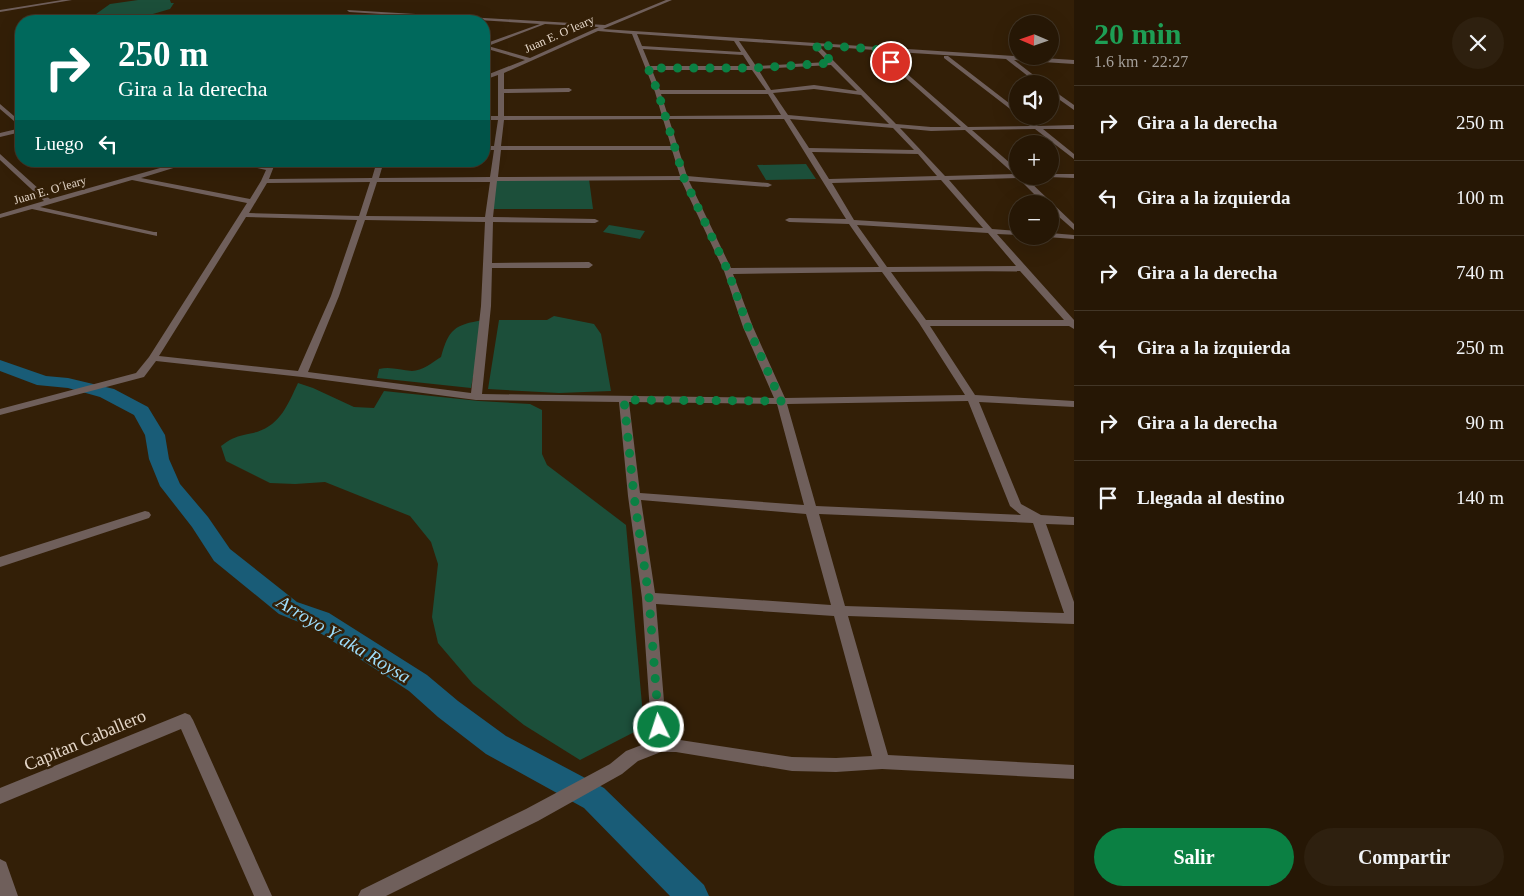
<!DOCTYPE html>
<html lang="es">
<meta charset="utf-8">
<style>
:root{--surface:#261705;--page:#2e200f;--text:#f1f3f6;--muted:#a49f9a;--line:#423627;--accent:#0b8043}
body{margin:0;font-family:"Times New Roman",serif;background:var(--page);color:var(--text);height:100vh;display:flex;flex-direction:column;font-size:19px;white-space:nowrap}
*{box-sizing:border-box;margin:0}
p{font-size:16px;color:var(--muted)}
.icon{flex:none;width:28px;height:28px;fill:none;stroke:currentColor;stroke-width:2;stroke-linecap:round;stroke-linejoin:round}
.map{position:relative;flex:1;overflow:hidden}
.panel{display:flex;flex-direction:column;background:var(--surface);width:450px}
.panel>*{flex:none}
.banner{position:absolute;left:15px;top:15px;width:475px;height:152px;border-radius:20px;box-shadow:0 5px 20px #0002,0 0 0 1px var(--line);background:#00695c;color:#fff;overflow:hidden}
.needle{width:32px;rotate:272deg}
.buttons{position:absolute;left:1009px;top:15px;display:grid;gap:10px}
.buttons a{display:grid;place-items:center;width:50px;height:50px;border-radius:50%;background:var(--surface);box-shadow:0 5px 20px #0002,0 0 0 1px var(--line);font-size:25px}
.pin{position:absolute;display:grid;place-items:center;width:42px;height:42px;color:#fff;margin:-21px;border:2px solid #fff;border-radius:50%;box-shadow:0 1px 5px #0007}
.me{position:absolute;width:55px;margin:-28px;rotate:356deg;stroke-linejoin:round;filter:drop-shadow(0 0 4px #0008)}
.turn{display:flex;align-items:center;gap:18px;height:105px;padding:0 20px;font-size:22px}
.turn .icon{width:65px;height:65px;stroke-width:2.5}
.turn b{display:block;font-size:35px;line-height:42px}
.then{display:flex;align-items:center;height:48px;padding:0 20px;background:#0003;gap:10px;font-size:19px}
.round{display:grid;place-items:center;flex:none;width:52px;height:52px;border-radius:26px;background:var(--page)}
.overview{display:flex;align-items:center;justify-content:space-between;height:85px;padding:0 20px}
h1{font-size:30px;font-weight:700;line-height:38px;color:#1e9e55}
.cta{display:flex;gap:10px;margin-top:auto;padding:10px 20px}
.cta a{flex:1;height:58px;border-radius:30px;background:var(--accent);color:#fff;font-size:20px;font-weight:700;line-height:58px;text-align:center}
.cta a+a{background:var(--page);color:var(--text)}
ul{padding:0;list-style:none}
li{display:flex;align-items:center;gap:15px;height:75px;padding:0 20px;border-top:1px solid var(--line)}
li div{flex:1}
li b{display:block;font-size:19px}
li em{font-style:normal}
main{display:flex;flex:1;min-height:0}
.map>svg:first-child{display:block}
</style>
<main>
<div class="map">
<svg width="1074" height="896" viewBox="0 0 1074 896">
<rect width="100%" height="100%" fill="#331f07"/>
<path fill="#1c4f3a" d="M 138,0 L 170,0 L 171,3 L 174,3 L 170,9 L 146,16 L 96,14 L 110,4 Z
M 806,164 L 816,179 L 766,180 L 757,165 Z
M 496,179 L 589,179 L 593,209 L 493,209 Z
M 609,225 L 645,231 L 640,239 L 603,232 Z
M 554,316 L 594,324 L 601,334 L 611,391 L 559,393 L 488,389 L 499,320 L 547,320 Z
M 483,320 L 471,388 L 377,378 L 379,369 C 390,366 400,370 412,371 C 422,371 433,362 441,357 C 449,329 454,325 483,320 Z
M 298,383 L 313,388 L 354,407 L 374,408 L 384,391 L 479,401 L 530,404 L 542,410 L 542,454 L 547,465 L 626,525 L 644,727 L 580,760 L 524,725 L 473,684 L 438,643 L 432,617 L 438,564 L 431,542 L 410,516 L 325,482 L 295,484 L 270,483 L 226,461 L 221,446 C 236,435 240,436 257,432 C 281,424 288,404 298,383 Z"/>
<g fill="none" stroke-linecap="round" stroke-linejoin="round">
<path fill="#195c77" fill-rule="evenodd" d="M 0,360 L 46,376 L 68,378 L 114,389 L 148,407 L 165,435 L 169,459 L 180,484 L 208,517 L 230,549 L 297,602 L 329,613 L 427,675 L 458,701 L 506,736 L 604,788 L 704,885 L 709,896 L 670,896 L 584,808 L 486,754 L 438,717 L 409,691 L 311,627 L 279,614 L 214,561 L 192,527 L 160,486 L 149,459 L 145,435 L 134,415 L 100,397 L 68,388 L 37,385 L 0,371 Z"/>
<path fill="#6f5f5b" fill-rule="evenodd" d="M 62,0 L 72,0 L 0,12 L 0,10 Z
M 666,0 L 672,0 L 603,29 L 1074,60 L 1074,64 L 1014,60 L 1045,84 L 1038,84 L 1006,59 L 881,51 L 968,127 L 1030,126 L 1019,116 L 1026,116 L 1038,126 L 1074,125 L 1074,129 L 1043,129 L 1074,154 L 1074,159 L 1035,129 L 972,130 L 1018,170 L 1018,176 L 1027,176 L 1026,178 L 1074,224 L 1074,230 L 1050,209 L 1050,204 L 1044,204 L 1018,178 L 949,180 L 992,229 L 1018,231 L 1018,235 L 997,234 L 1074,320 L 1074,329 L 1069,326 L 930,326 L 975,395 L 1074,401 L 1074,407 L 979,402 L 1021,504 L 1041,515 L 1074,517 L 1074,525 L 1046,524 L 1074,602 L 1074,624 L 848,616 L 888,755 L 1074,765 L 1074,779 L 882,769 L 836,772 L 792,771 L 676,752 L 661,752 L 638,761 L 622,774 L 538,821 L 386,896 L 358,896 L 361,890 L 526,809 L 610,764 L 626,751 L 652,741 L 642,598 L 628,496 L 619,402 L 476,400 L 302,377 L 156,361 L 144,377 L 0,415 L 0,409 L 136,373 L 149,357 L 247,203 L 132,180 L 40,207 L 154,232 L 157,232 L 157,236 L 32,209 L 0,218 L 0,214 L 44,201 L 0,160 L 0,154 L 50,199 L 185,161 L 196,161 L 141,178 L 250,199 L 261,181 L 266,170 L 225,161 L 242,161 L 268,166 L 269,161 L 276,161 L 269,179 L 372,178 L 377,161 L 384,161 L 379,178 L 490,177 L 494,150 L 484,150 L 484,146 L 494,146 L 498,120 L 484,120 L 484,116 L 498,116 L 498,75 L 484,80 L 484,76 L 525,60 L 484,48 L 484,44 L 540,24 L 349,12 L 347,10 L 605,25 ZM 545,24 L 599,27 L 530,58 L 488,46 ZM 598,31 L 632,34 L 655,92 L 662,116 L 504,116 L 504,93 L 569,92 L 572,90 L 569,88 L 504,89 L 504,73 ZM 637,34 L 734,41 L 741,52 L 642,46 ZM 739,41 L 813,46 L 828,62 L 756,66 ZM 819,46 L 874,50 L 961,127 L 931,127 L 896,124 ZM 643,49 L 743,55 L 750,66 L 650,66 ZM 831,65 L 857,91 L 814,85 L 771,90 L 758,69 ZM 652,70 L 752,70 L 766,90 L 660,90 ZM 814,89 L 861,95 L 889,124 L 788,115 L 773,93 ZM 661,94 L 768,94 L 781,115 L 668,116 ZM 663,119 L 671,146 L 501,146 L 504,120 ZM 669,119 L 784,119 L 846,219 L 789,218 L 785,220 L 789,222 L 849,224 L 879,267 L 731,268 L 689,181 L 768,187 L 772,185 L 768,183 L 687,176 ZM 790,119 L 893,128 L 914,150 L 809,148 ZM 900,128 L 931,131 L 965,130 L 1014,174 L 945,176 ZM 501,150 L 672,150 L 680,176 L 498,177 ZM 812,152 L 918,154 L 937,176 L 829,179 ZM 681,180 L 724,271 L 743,327 L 774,398 L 482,394 L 491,306 L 492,268 L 589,268 L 593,265 L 589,262 L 492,263 L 493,222 L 595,223 L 599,221 L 595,219 L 493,217 L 497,181 ZM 941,180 L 983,228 L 854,220 L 832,183 ZM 370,182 L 359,216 L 249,213 L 267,183 ZM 377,182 L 490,182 L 485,217 L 366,216 ZM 246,217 L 357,220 L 331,296 L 298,371 L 159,356 ZM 365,220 L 485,222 L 481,306 L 471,393 L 308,372 L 339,296 ZM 857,225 L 988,233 L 1016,266 L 887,267 ZM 1020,271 L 1064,320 L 926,320 L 891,272 ZM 882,272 L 919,323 L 965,395 L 785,398 L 753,327 L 733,274 ZM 968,401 L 1010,506 L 1021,515 L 816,506 L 787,404 ZM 629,402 L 777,404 L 804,505 L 640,493 ZM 641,500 L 806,514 L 831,605 L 655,593 ZM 819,514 L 1033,523 L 1064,613 L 845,606 ZM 656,604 L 834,616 L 872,756 L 836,758 L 792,757 L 667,738 Z
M 944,56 L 948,56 L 1018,110 L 1018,115 L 944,58 Z
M 1050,88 L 1074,105 L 1074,110 L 1050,93 Z
M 0,104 L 21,122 L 21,127 L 0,109 Z
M 21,128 L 21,132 L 0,137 L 0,133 Z
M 1050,174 L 1074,174 L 1074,178 L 1048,177 L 1047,176 L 1050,176 Z
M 1050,233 L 1074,235 L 1074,239 L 1047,237 L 1050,236 Z
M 145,511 L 149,512 L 151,515 L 149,518 L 0,567 L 0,557 Z
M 185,713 L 190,715 L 193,720 L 272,896 L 254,896 L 181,729 L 0,804 L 0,788 Z
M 0,859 L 6,862 L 18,896 L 0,896 Z"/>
</g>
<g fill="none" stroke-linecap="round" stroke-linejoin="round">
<path stroke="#0b8043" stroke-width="9" stroke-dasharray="0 16.2" d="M 659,727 L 649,598 L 634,496 L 624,400 L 781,401 L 748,327 L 728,271 L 684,178 L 658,92 L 648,68 L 753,68 L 833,63 L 815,45 L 876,49 L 891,62"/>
</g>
<g text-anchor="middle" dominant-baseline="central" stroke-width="5" stroke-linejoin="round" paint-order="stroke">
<g font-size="12" fill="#e5d7c9" stroke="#331f07">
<text transform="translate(559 34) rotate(-24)">Juan E. O´leary</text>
<text transform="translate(50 190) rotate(-16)">Juan E. O´leary</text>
</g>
<g font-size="18" fill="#e5d7c9" stroke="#331f07">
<text transform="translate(85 740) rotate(-23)">Capitan Caballero</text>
</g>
<g font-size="19" font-style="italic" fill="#9ddcfa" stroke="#331f07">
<text transform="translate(344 639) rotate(31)">Arroyo Y aka Roysa</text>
</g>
</g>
</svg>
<div class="buttons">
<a><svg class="needle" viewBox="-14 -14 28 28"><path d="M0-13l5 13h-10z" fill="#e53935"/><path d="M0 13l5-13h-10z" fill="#a49f9a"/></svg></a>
<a><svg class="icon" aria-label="sound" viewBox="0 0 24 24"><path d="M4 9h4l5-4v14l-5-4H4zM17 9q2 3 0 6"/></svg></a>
<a>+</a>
<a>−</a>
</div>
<div class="pin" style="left:891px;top:62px;background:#d93025"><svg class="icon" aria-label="arrive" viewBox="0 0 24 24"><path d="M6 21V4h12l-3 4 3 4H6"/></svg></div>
<svg class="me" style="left:659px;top:727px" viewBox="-20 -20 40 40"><circle r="17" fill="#0b8043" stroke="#fff" stroke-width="3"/><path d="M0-11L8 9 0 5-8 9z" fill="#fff"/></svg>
<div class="banner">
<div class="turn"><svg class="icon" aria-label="right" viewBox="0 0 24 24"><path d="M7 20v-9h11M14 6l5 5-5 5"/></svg><div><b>250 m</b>Gira a la derecha</div></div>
<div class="then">Luego<svg class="icon" aria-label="left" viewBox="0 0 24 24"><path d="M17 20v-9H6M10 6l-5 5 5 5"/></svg></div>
</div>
</div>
<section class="panel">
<div class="overview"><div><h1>20 min</h1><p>1.6 km · 22:27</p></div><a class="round"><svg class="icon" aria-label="close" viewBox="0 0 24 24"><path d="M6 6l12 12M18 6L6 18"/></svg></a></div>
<ul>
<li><svg class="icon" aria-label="right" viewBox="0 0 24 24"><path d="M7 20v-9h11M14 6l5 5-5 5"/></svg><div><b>Gira a la derecha</b></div><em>250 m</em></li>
<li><svg class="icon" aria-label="left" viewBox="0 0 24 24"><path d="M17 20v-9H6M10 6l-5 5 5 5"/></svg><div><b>Gira a la izquierda</b></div><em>100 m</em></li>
<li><svg class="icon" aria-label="right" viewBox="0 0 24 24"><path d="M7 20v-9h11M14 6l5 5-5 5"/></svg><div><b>Gira a la derecha</b></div><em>740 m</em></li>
<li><svg class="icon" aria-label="left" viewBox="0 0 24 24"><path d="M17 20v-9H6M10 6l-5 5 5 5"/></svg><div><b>Gira a la izquierda</b></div><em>250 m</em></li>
<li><svg class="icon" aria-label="right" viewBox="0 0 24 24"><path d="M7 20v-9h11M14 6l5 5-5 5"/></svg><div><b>Gira a la derecha</b></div><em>90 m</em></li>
<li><svg class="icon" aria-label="arrive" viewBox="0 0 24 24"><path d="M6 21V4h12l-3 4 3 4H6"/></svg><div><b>Llegada al destino</b></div><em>140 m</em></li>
</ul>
<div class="cta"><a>Salir</a><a>Compartir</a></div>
</section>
</main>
